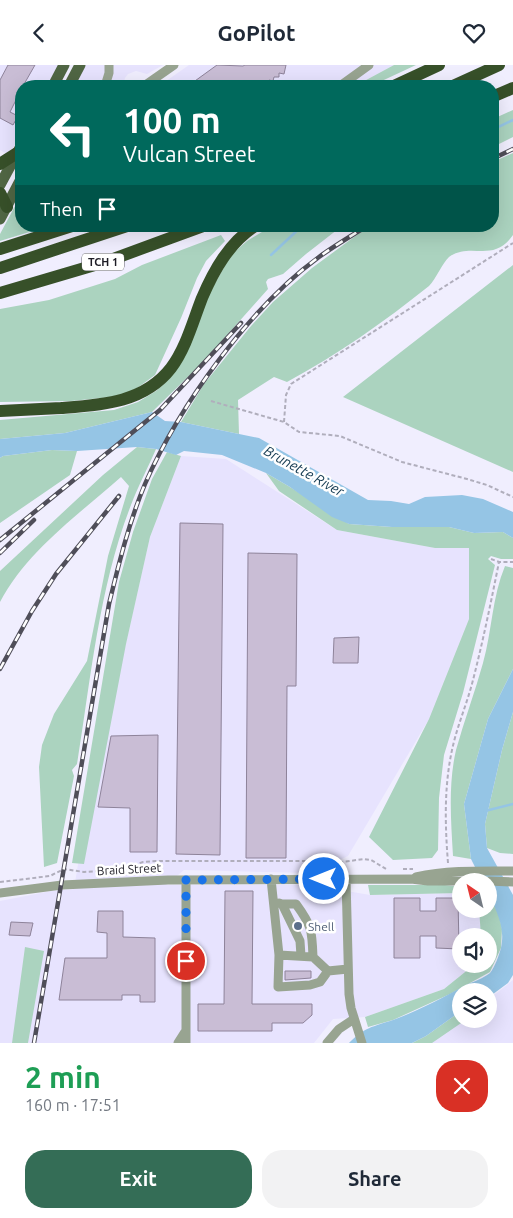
<!DOCTYPE html>
<meta charset="utf-8">
<style>
:root{--surface:#fff;--page:#f2f2f3;--text:#1f2937;--muted:#747a83;--accent:#346d56}
body{margin:0;font-family:Ubuntu,sans-serif;background:var(--page);color:var(--text);height:100vh;display:flex;flex-direction:column;font-size:19px;white-space:nowrap}
*{box-sizing:border-box;margin:0}
p{font-size:16px;color:var(--muted)}
.icon{flex:none;width:28px;height:28px;fill:none;stroke:currentColor;stroke-width:2;stroke-linecap:round;stroke-linejoin:round}
.map{position:relative;height:978px;overflow:hidden}
.drawer{display:flex;flex-direction:column;background:var(--surface);flex:1}
.drawer>*{flex:none}
.banner{position:absolute;left:15px;top:15px;width:484px;height:152px;border-radius:20px;box-shadow:0 5px 20px #0002;background:#00695c;color:#fff;overflow:hidden}
.needle{width:32px;rotate:325deg}
.controls{position:absolute;left:452px;top:808px;display:grid;gap:10px}
.controls a{display:grid;place-items:center;width:45px;height:45px;border-radius:50%;background:var(--surface);box-shadow:0 5px 20px #0002;font-size:25px}
.pin{position:absolute;display:grid;place-items:center;width:42px;height:42px;color:#fff;margin:-21px;border:2px solid #fff;border-radius:50%;box-shadow:0 1px 5px #0007}
.me{position:absolute;width:55px;margin:-28px;rotate:270deg;stroke-linejoin:round;filter:drop-shadow(0 0 4px #0008)}
.turn{display:flex;align-items:center;gap:18px;height:105px;padding:0 25px;font-size:22px}
.turn .icon{width:65px;height:65px;stroke-width:2.5}
.turn b{display:block;font-size:35px;line-height:42px}
.then{display:flex;align-items:center;height:48px;padding:0 25px;background:#0003;gap:10px;font-size:19px}
.round{display:grid;place-items:center;flex:none;width:52px;height:52px;border-radius:20px;background:var(--page)}
.overview{display:flex;align-items:center;justify-content:space-between;height:85px;padding:0 25px}
h1{font-size:30px;font-weight:700;line-height:38px;color:#1e9e55}
.button{display:flex;gap:10px;margin-top:auto;padding:10px 25px}
.button a{flex:1;height:58px;border-radius:20px;background:var(--accent);color:#fff;font-size:20px;font-weight:700;line-height:58px;text-align:center}
.button a+a{background:var(--page);color:var(--text)}
header{display:flex;justify-content:space-between;align-items:center;height:65px;padding:0 25px;background:var(--surface);font-size:22px;font-weight:700}
.map>svg:first-child{display:block}
</style>
<header><svg class="icon" aria-label="back" viewBox="0 0 24 24"><path d="M15 5l-7 7 7 7"/></svg>GoPilot<svg class="icon" aria-label="heart" viewBox="0 0 24 24"><path d="M12 20l-8-8c-3-5 5-10 8-4 3-6 11-1 8 4z"/></svg></header>
<div class="map">
<svg width="513" height="978" viewBox="0 0 513 978">
<rect width="100%" height="100%" fill="#f0eefe"/>
<path fill="#e7e3fe" d="M 0,0 L 59,0 L 47,21 L 21,21 L 21,71 L 12,84 L 7,89 L 0,85 Z
M 85,0 L 163,0 L 147,9 L 136,6 L 128,9 L 125,13 L 123,21 L 74,21 Z
M 189,0 L 394,0 L 355,21 L 159,21 Z
M 181,391 L 226,394 L 337,465 L 435,483 L 469,483 L 469,554 L 429,654 L 348,791 L 312,808 L 184,805 L 166,820 L 312,820 L 370,830 L 461,828 L 461,844 L 479,844 L 481,871 L 461,871 L 461,899 L 475,899 L 444,924 L 365,952 L 333,954 L 314,978 L 0,978 L 0,836 L 51,826 L 74,824 L 83,768 L 150,472 Z
M 513,915 L 513,978 L 426,978 L 461,954 L 489,954 L 489,934 Z"/>
<path fill="#abd3bf" d="M 394,0 L 416,0 L 371,21 L 355,21 Z
M 513,45 L 513,72 L 493,82 L 493,54 Z
M 513,88 L 513,170 C 493,199 471,176 449,192 C 443,197 436,214 429,221 C 384,257 337,290 287,317 L 274,312 L 238,335 L 239,369 L 181,357 L 204,319 L 251,261 L 273,237 L 312,203 L 369,161 L 492,161 L 493,97 Z
M 21,130 L 21,161 L 49,161 L 0,176 L 0,169 Z
M 272,161 L 342,161 L 306,189 L 283,209 L 268,214 L 266,217 L 268,224 L 203,297 L 152,347 L 65,368 L 0,374 L 0,355 L 114,345 L 138,337 L 156,326 L 165,318 L 209,229 L 231,190 L 247,176 Z
M 221,170 L 225,176 L 206,196 L 197,213 L 181,253 L 155,310 L 140,321 L 130,327 L 111,332 L 71,336 L 0,337 L 0,244 L 49,235 L 115,214 L 142,200 Z
M 513,200 L 513,407 L 343,332 Z
M 137,382 L 156,384 C 148,403 138,421 131,440 C 99,522 91,613 77,699 L 72,705 L 74,711 L 57,798 L 44,802 L 39,702 L 42,680 L 54,649 L 87,596 L 108,491 L 129,421 L 121,412 C 78,450 27,486 0,537 L 0,506 L 103,410 Z
M 52,385 L 77,386 L 70,410 L 0,458 L 0,393 L 3,391 Z
M 167,387 L 181,391 L 150,472 L 126,579 L 84,799 L 72,798 L 119,517 L 133,467 L 152,414 Z
M 266,408 L 290,422 L 349,459 L 392,462 L 449,462 L 474,468 L 503,467 L 513,473 L 513,494 L 501,494 L 491,491 L 488,494 L 495,500 L 463,628 L 444,690 L 439,733 L 438,785 L 432,793 L 393,795 L 369,772 L 429,654 L 469,554 L 469,483 L 435,483 L 337,465 L 279,426 Z
M 505,501 L 513,503 L 513,604 L 488,654 L 464,739 L 471,794 L 453,791 C 451,756 448,720 456,685 C 464,656 475,627 483,598 C 492,566 492,532 505,501 Z
M 513,647 L 513,789 L 500,788 L 487,783 L 485,759 L 502,685 Z
M 368,820 L 445,820 L 461,822 L 461,828 L 370,830 Z
M 489,829 L 499,849 L 502,864 L 501,883 L 490,907 L 450,929 L 393,955 L 368,962 L 365,952 L 444,924 L 475,899 L 489,899 L 489,871 L 481,871 L 479,844 L 489,844 Z
M 25,882 L 44,886 L 28,978 L 12,978 Z
M 461,946 L 461,954 L 467,954 L 432,978 L 412,978 L 426,971 Z"/>
<path fill="#95c5e5" d="M 152,347 L 165,356 L 181,357 L 259,373 L 368,435 L 391,436 L 409,439 L 425,432 L 462,430 L 483,434 L 513,447 L 513,473 L 503,467 L 474,468 L 449,462 L 392,462 L 349,459 L 332,452 L 290,422 L 266,408 L 222,390 L 184,386 L 176,390 L 156,384 L 137,382 L 77,386 L 52,385 L 3,391 L 0,393 L 0,374 L 65,368 Z
M 513,604 L 513,647 L 502,685 L 485,759 L 487,783 L 513,830 L 513,910 L 508,918 L 489,932 L 489,926 L 461,926 L 461,946 L 426,971 L 412,978 L 349,978 C 365,962 372,962 393,955 C 418,946 442,933 466,920 C 473,917 484,913 490,908 C 495,902 499,890 501,883 C 507,854 489,842 489,816 L 482,816 L 471,794 L 464,739 L 488,654 Z"/>
<g fill="none" stroke-linecap="round" stroke-linejoin="round">
<path stroke="#95c5e5" stroke-width="2.5" d="M 492,65 L 513,55
M 271,190 L 302,161
M 485,746 L 513,739"/>
</g>
<path fill="#c9bdd5" stroke="#8e839a" d="M 8,0 L 35,0 L 23,21 L 21,21 L 21,25 L 10,47 L 18,51 L 13,60 L 0,53 L 0,15 Z
M 217,0 L 243,1 L 245,0 L 286,0 L 284,9 L 279,8 L 279,12 L 274,12 L 273,16 L 269,15 L 268,21 L 188,21 Z
M 180,458 L 223,459 L 220,790 L 176,789 Z
M 248,488 L 297,489 L 296,621 L 287,621 L 286,793 L 246,793 Z
M 359,572 L 358,598 L 333,598 L 334,573 Z
M 158,670 L 157,787 L 130,787 L 130,743 L 98,742 L 111,671 Z
M 225,826 L 253,826 L 252,939 L 312,939 L 312,950 L 303,958 L 272,958 L 272,966 L 198,966 L 198,939 L 224,939 Z
M 394,833 L 420,833 L 420,846 L 436,846 L 436,833 L 458,833 L 459,884 L 436,883 L 436,871 L 420,871 L 420,893 L 394,893 Z
M 98,846 L 123,846 L 123,872 L 155,873 L 155,937 L 140,937 L 140,930 L 122,930 L 122,935 L 59,935 L 65,893 L 107,893 L 107,868 L 97,867 Z
M 11,857 L 33,858 L 30,871 L 9,870 Z
M 285,906 L 311,906 L 311,913 L 285,915 Z"/>
<g fill="none" stroke-linecap="round" stroke-linejoin="round">
<path stroke="#b0aebc" stroke-width="2" stroke-dasharray="4 2.5" stroke-linecap="butt" d="M 211,336 L 284,357 L 299,367 L 340,371 L 402,397 L 467,414 L 487,420 L 513,432
M 284,357 L 286,330 L 291,319 L 513,178
M 491,494 L 499,497 L 513,497
M 448,798 C 445,760 444,722 452,685 C 457,661 467,639 473,615 C 483,576 491,537 499,497
M 403,804 L 413,804
M 0,817 L 50,811 L 64,804 L 84,807 L 100,806 L 123,804 L 143,797 L 157,796 L 305,796 L 320,802 L 335,798 L 364,794 L 371,795 L 388,805"/>
<path stroke="#98a491" stroke-width="9" d="M 105,21 L 109,8 L 109,0
M 144,21 L 174,0
M 340,21 L 369,0
M 416,812 C 448,805 480,806 513,806
M 271,814 L 279,890 L 313,892 L 328,906 L 348,904
M 346,814 L 349,929 L 351,943 L 362,978
M 186,815 L 186,978
M 489,816 L 513,817
M 0,828 L 62,820 L 168,815 L 411,814 L 428,816 L 485,816
M 279,838 L 282,839 L 300,876 L 301,891
M 282,839 L 296,839 C 312,861 312,865 313,892
M 279,890 L 278,922 L 310,920 L 320,917 L 328,906
M 178,978 L 185,967
M 327,978 L 339,964 L 354,954"/>
<path stroke="#506644" stroke-width="11" d="M 53,21 L 64,0
M 69,21 L 80,0
M 0,120 L 21,81
M 0,154 L 21,114"/>
<path stroke="#375029" stroke-width="12" d="M 394,21 L 439,0
M 453,21 L 499,0
M 492,32 L 513,23
M 0,99 L 17,88
M 0,128 L 7,142
M 0,184 L 72,161
M 0,203 L 127,161
M 0,228 L 105,197 L 203,161
M 0,346 C 20,345 41,344 61,343 C 101,340 144,338 171,303 C 186,283 193,256 202,233 C 214,205 229,178 255,161"/>
<defs>
<path id="rail" d="M 492,94 L 513,84
M 0,475 L 160,345 L 241,258
M 0,488 L 34,455
M 0,604 L 32,546 L 56,509 L 119,431
M 34,978 L 109,539 C 119,498 129,457 145,419 C 179,341 250,242 319,192 C 334,181 351,171 367,161"/>
</defs>
<use href="#rail" stroke="#4f4e59" stroke-width="4.5"/>
<use href="#rail" stroke="#fff" stroke-width="2.5" stroke-dasharray="8" stroke-linecap="butt"/>
</g>
<g fill="none" stroke-linecap="round" stroke-linejoin="round">
<path stroke="#1a73e8" stroke-width="9" stroke-dasharray="0 16.2" d="M 186,896 L 186,815 L 324,814"/>
</g>
<circle fill="#5c6f8a" stroke="#fff" stroke-width="2" cx="298" cy="861" r="5"/>
<g text-anchor="middle" dominant-baseline="central" stroke-width="5" stroke-linejoin="round" paint-order="stroke">
<rect fill="#fff" stroke="#616066" stroke-width="1" x="82" y="188.5" width="42" height="17" rx="4"/>
<g font-size="11" font-weight="bold" fill="#1d1c25">
<text x="103" y="197">TCH 1</text>
</g>
<g font-size="12" fill="#1d1c25" stroke="#fff">
<text transform="translate(129 804) rotate(-3)">Braid Street</text>
</g>
<g font-size="12" fill="#4e5e75" stroke="#fff" text-anchor="start">
<text x="308" y="861">Shell</text>
</g>
<g font-size="14" font-style="italic" fill="#123950" stroke="#fff">
<text transform="translate(304 406) rotate(29)">Brunette River</text>
</g>
</g>
</svg>
<div class="controls">
<a><svg class="needle" viewBox="-14 -14 28 28"><path d="M0-13l5 13h-10z" fill="#e53935"/><path d="M0 13l5-13h-10z" fill="#747a83"/></svg></a>
<a><svg class="icon" aria-label="sound" viewBox="0 0 24 24"><path d="M4 9h4l5-4v14l-5-4H4zM17 9q2 3 0 6"/></svg></a>
<a><svg class="icon" aria-label="layers" viewBox="0 0 24 24"><path d="M12 4l9 5-9 5-9-5zM3 14l9 5 9-5"/></svg></a>
</div>
<div class="pin" style="left:186px;top:896px;background:#d93025"><svg class="icon" aria-label="arrive" viewBox="0 0 24 24"><path d="M6 21V4h12l-3 4 3 4H6"/></svg></div>
<svg class="me" style="left:324px;top:814px" viewBox="-20 -20 40 40"><circle r="17" fill="#1a73e8" stroke="#fff" stroke-width="3"/><path d="M0-11L8 9 0 5-8 9z" fill="#fff"/></svg>
<div class="banner">
<div class="turn"><svg class="icon" aria-label="left" viewBox="0 0 24 24"><path d="M17 20v-9H6M10 6l-5 5 5 5"/></svg><div><b>100 m</b>Vulcan Street</div></div>
<div class="then">Then<svg class="icon" aria-label="arrive" viewBox="0 0 24 24"><path d="M6 21V4h12l-3 4 3 4H6"/></svg></div>
</div>
</div>
<section class="drawer">
<div class="overview"><div><h1>2 min</h1><p>160 m · 17:51</p></div><a class="round" style="background:#d93025;color:#fff"><svg class="icon" aria-label="close" viewBox="0 0 24 24"><path d="M6 6l12 12M18 6L6 18"/></svg></a></div>
<div class="button"><a>Exit</a><a>Share</a></div>
</section>
